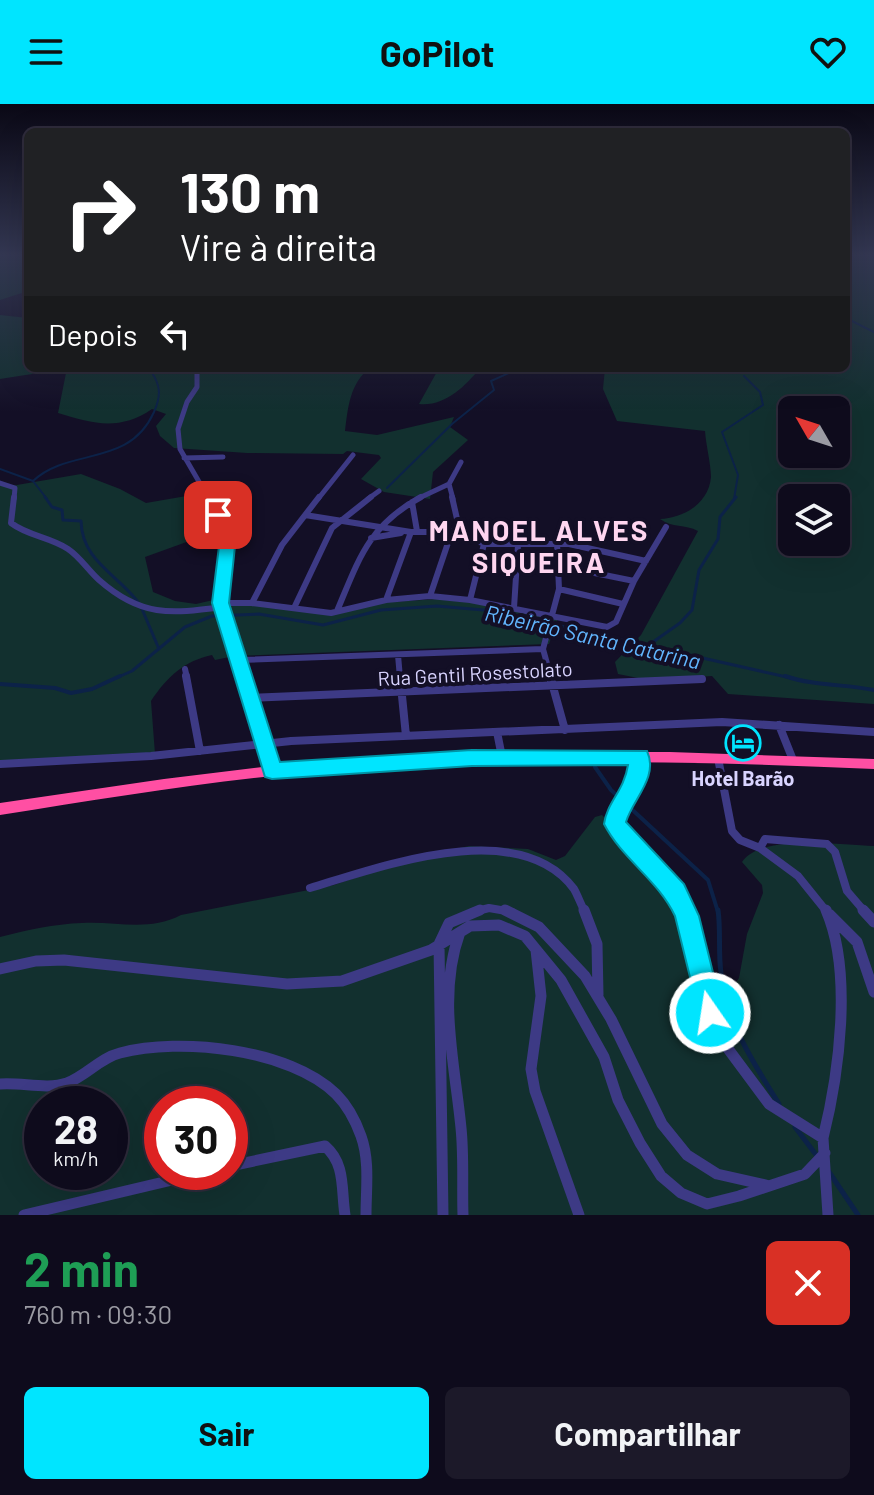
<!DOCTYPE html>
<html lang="pt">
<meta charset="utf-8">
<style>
:root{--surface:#0e0b1c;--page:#1c1929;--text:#f1f3f6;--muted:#9b9ba3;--line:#2e2b3b;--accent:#00e5ff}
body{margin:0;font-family:Barlow,sans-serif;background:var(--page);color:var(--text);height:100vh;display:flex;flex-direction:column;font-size:30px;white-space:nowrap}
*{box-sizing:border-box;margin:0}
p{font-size:26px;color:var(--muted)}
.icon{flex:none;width:44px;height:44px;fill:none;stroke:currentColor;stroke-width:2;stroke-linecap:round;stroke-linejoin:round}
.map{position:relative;height:1111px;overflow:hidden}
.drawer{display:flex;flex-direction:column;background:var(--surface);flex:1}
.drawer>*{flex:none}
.top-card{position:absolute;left:24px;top:24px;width:826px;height:244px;border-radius:12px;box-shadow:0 8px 32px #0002,0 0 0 2px var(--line);background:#202124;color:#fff;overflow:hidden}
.needle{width:52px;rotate:309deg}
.fabs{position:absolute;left:778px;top:292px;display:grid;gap:16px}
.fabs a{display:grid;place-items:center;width:72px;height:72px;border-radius:12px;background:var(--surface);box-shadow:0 8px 32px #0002,0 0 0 2px var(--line);font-size:40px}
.speed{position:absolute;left:24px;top:982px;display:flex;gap:16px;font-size:40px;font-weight:700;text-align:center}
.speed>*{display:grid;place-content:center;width:104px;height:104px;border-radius:50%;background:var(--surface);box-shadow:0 8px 32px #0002,0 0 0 2px var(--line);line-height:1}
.speed small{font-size:20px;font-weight:400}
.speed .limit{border:12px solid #d22;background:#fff;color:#111}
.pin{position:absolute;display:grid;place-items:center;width:68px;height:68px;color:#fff;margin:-34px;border-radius:16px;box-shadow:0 4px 12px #0006}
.me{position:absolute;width:88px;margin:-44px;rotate:347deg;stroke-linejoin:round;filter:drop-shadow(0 0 6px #0008)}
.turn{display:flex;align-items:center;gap:28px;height:168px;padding:0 24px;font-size:36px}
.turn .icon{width:104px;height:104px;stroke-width:2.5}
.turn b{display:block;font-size:56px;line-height:68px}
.then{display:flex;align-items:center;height:76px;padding:0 24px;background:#0003;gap:16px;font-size:30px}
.round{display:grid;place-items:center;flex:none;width:84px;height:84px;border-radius:12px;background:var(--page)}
.head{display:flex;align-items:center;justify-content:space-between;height:136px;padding:0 24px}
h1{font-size:48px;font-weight:700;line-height:60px;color:#1e9e55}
.cta{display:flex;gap:16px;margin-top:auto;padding:16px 24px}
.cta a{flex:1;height:92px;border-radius:12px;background:var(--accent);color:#111;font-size:32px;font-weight:700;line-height:92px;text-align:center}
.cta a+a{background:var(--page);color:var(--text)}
header{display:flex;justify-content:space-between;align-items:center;height:104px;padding:0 24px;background:var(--accent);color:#111;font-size:36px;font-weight:700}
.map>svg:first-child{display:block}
</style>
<header><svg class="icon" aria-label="menu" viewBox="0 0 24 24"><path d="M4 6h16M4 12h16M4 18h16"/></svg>GoPilot<svg class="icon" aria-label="heart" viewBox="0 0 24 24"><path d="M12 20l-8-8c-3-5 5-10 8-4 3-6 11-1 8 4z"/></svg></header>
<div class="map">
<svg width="874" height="1111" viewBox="0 0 874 1111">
<rect width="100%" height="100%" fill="#130f26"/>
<path fill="#12302f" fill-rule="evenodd" d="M 0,152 L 28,152 L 28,187 L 0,196 Z
M 846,152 L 874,152 L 874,600 L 728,590 L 712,572 L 648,576 L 618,570 L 615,558 L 641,531 L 698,427 C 685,420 672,424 660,415 C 684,414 709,399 711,373 C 711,361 706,341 705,327 L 617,317 L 603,285 L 605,264 L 846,264 ZM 792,306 L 836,306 L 836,350 L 792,350 ZM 792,394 L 836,394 L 836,438 L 792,438 Z
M 0,211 L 28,214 L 28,264 L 38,264 L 32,270 L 0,275 Z
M 67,264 L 370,264 C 350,279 348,303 345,327 L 377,331 L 454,313 L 450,323 L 468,336 L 433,368 L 430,395 L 384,388 L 361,375 L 381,354 L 379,351 L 347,347 L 343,350 L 247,349 L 174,344 L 160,332 L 156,322 L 166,310 L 152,305 C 120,327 93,320 58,309 Z
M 439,264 L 480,264 C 466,282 444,303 419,300 Z
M 81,370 L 120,385 L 146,399 L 198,390 L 217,427 L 145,453 L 153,488 L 175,497 L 196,500 L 222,494 L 230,502 L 262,502 L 333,511 L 375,499 L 438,495 L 462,496 L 558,514 L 549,540 L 234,552 L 215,556 L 212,551 C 184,557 167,573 151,597 L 155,650 L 0,658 L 0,378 L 11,382 Z
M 602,711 L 666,781 L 683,811 L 705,873 L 734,881 L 739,874 L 747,830 L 763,789 L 762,781 L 742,758 C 762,729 841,741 874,742 L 874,1111 L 0,1111 L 0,833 C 27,826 54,820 82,819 C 117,817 148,828 181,811 L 334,781 L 413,754 L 469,742 L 528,745 L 556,756 L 565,752 L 595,713 ZM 42,1000 L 110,1000 L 110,1068 L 42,1068 ZM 162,1000 L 230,1000 L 230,1068 L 162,1068 Z"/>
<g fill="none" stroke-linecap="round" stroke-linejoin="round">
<path stroke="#0c2248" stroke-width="2" d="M 846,214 L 874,228
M 0,365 L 33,377
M 33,377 L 47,395
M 33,377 C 69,343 129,364 154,308 C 161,292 161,282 151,267 L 154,264
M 387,384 L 452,320 L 494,286 L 491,277 L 520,264
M 734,395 L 738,371 L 722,328 L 763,301 L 760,288 L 744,272"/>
<path stroke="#0c2248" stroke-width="3" d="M 45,393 L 52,403 L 62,406 L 63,416 L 81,417 C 82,457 117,470 138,498
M 142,505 L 159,545
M 486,505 L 498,521
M 651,544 L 653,538 L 680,519 L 692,506 L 699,466 L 718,435 L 720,413 L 736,393
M 116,574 L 132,567 L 185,523 L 212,512 L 259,510 L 323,521 L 381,506 L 437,502 L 495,507 L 791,574"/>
<path stroke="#0c2248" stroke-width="4" d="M 785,572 C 814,582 844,580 874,586
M 0,580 L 55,584 L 71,589 L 92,585 L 120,572
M 595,663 L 611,686 L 708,776 L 718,808"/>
<path stroke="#0c2248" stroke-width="5" d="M 718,806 C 721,827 718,848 721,869 C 726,917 754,960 779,1000
M 795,1023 L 817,1052
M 829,1068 L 858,1111"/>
<path stroke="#3d3a85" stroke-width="5" d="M 197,264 L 197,283 L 187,298 L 178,325 L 180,345 L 209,395
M 184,354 L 223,353
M 0,379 L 15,384 L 14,395
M 318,395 L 353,351
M 368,395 L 379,387
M 417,395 L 449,380
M 453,395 L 449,380 L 461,358"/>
<path stroke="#3d3a85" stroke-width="6" d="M 14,393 L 11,419 C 28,432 50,433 68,445 C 80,453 88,466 99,476 C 141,513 170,510 222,503
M 209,393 L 224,427 L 228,457 L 221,499 L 244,574
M 452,393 L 460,428
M 412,398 L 417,427
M 305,411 L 411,428 L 460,428 L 484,440 L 569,440 L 646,457
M 371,434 L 401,429
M 560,462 L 634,477
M 559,485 L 623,500
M 430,492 L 452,427
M 386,496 L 411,428
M 470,496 L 484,440
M 221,499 L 252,499 L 331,509 L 386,496 L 430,492 L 470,496 L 607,523 L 616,518 L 634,477 L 666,423
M 252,499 L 282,441 L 319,393
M 294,504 L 332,424 L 371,393
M 514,504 L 518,441
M 337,507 C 359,455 368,422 421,393
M 398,551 L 400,574
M 239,556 L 543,545
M 185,565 L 187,574
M 551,574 L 543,545 L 559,485 L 557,439"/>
<path stroke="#3d3a85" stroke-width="8" d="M 186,572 L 200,647
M 243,572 L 272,667
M 400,572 L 406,632
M 550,572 L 565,626
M 249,594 L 702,575
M 779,621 L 793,656
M 497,628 L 502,653
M 639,653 L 635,681 L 615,720 C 636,752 669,773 685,808
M 718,654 L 732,727 L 740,736 L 760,744
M 0,660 L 151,652 L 291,637 L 722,618 L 874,628
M 310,784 C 380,763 519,711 574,785 C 578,792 581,801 585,808
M 473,808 L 489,804 L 512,808
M 827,808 L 798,772 L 760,744 L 765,735 L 827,740 L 835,748 L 847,787 L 865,808"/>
<path stroke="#3d3a85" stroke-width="11" d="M 505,806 L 539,823 L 585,872 L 611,915 L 662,1020 L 687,1051 L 717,1070 L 766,1081
M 584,806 L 597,840 L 598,891
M 684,806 L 710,909 L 723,938 L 769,1000 L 823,1034 C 839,970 853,868 826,806
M 863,806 L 874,818
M 829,810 L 857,838 L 874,888
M 460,828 C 437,891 455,960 461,1024 C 464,1053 462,1082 463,1111
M 536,846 L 541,892 L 531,965 L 535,987 L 579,1111
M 0,865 L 36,857 L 64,856 L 287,880 L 342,877 L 431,846 L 470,822 L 499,821 L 525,832 L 561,876 L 604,953 L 618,996 L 640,1039 L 661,1072 L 681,1089 L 707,1100 L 739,1092 L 805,1070 L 825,1049
M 0,980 C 22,978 46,986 67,979 C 86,972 100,954 120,949 C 180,933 290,945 336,990 C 347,1001 356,1018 361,1032 C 370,1057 366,1085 366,1111
M 823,1034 L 828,1111
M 230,1062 L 325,1042 C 346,1060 341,1086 345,1111
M 24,1111 L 206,1068
M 443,1111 L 439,840 L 449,819 L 480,806"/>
<path fill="#ff4fa3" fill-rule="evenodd" d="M 534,648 L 670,648 L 874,655 L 874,665 C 693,657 511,654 330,667 C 219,675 110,694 0,711 L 0,699 L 164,675 L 288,660 L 398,653 Z"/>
</g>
<linearGradient id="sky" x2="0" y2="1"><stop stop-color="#0a0815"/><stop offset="0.49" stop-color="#333752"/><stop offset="1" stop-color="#333752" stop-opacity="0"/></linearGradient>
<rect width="874" height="308" fill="url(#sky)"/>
<path fill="#00e5ff" stroke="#0095a6" stroke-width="2" d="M 218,407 L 225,411 L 235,442 L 229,499 L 280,658 L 472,646 L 647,647 C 659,673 633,695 626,718 L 684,780 L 699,812 L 723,909 L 719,918 L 710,922 L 701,918 L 675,812 C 658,776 622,755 604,720 C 607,698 624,687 628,661 L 472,662 L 272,675 L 265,673 L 212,499 L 219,442 L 211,411 Z"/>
<defs>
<symbol id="hotel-ring" viewBox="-11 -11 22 22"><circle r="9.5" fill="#130f26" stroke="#00e5ff" stroke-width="1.5"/><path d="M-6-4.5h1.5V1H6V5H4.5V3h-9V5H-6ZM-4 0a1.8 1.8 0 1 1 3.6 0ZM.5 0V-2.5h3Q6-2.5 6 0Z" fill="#00e5ff"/></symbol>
</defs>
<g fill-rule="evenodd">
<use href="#hotel-ring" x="723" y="619" width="40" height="40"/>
</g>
<g text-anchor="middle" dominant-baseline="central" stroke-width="8" stroke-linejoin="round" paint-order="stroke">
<g font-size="20" fill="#d9d4ff" stroke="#130f26">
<text transform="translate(475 569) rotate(-3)">Rua Gentil Rosestolato</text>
</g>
<g font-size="20" font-weight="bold" fill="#d9d4ff" stroke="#130f26">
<text x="743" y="674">Hotel Barão</text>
</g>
<g font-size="22" font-style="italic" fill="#62b6ff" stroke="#130f26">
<text transform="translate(593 532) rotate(13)">Ribeirão Santa Catarina</text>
</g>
<g font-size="28" font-weight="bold" letter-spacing="2" fill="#ffd6f0" stroke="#130f26">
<text x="539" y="426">MANOEL ALVES<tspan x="539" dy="32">SIQUEIRA</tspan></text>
</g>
</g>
</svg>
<div class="fabs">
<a><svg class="needle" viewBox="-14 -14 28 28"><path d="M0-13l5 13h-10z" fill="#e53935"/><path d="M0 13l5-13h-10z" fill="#9b9ba3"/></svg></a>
<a><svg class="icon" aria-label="layers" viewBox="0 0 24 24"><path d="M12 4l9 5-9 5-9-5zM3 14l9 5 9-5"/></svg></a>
</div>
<div class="speed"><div>28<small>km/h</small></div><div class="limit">30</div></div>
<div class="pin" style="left:218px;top:411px;background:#d93025"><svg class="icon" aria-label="arrive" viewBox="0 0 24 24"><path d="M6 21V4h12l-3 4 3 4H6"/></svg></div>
<svg class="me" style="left:710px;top:909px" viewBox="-20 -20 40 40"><circle r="17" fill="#00e5ff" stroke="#fff" stroke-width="3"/><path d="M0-11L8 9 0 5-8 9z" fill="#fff"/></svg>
<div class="top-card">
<div class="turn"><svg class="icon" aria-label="right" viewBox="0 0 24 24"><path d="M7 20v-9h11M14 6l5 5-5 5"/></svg><div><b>130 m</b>Vire à direita</div></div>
<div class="then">Depois<svg class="icon" aria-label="left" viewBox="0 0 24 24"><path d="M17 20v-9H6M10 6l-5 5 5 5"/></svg></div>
</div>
</div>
<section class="drawer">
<div class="head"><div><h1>2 min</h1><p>760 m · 09:30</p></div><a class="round" style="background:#d93025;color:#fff"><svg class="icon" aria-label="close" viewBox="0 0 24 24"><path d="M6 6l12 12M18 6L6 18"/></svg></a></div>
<div class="cta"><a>Sair</a><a>Compartilhar</a></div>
</section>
